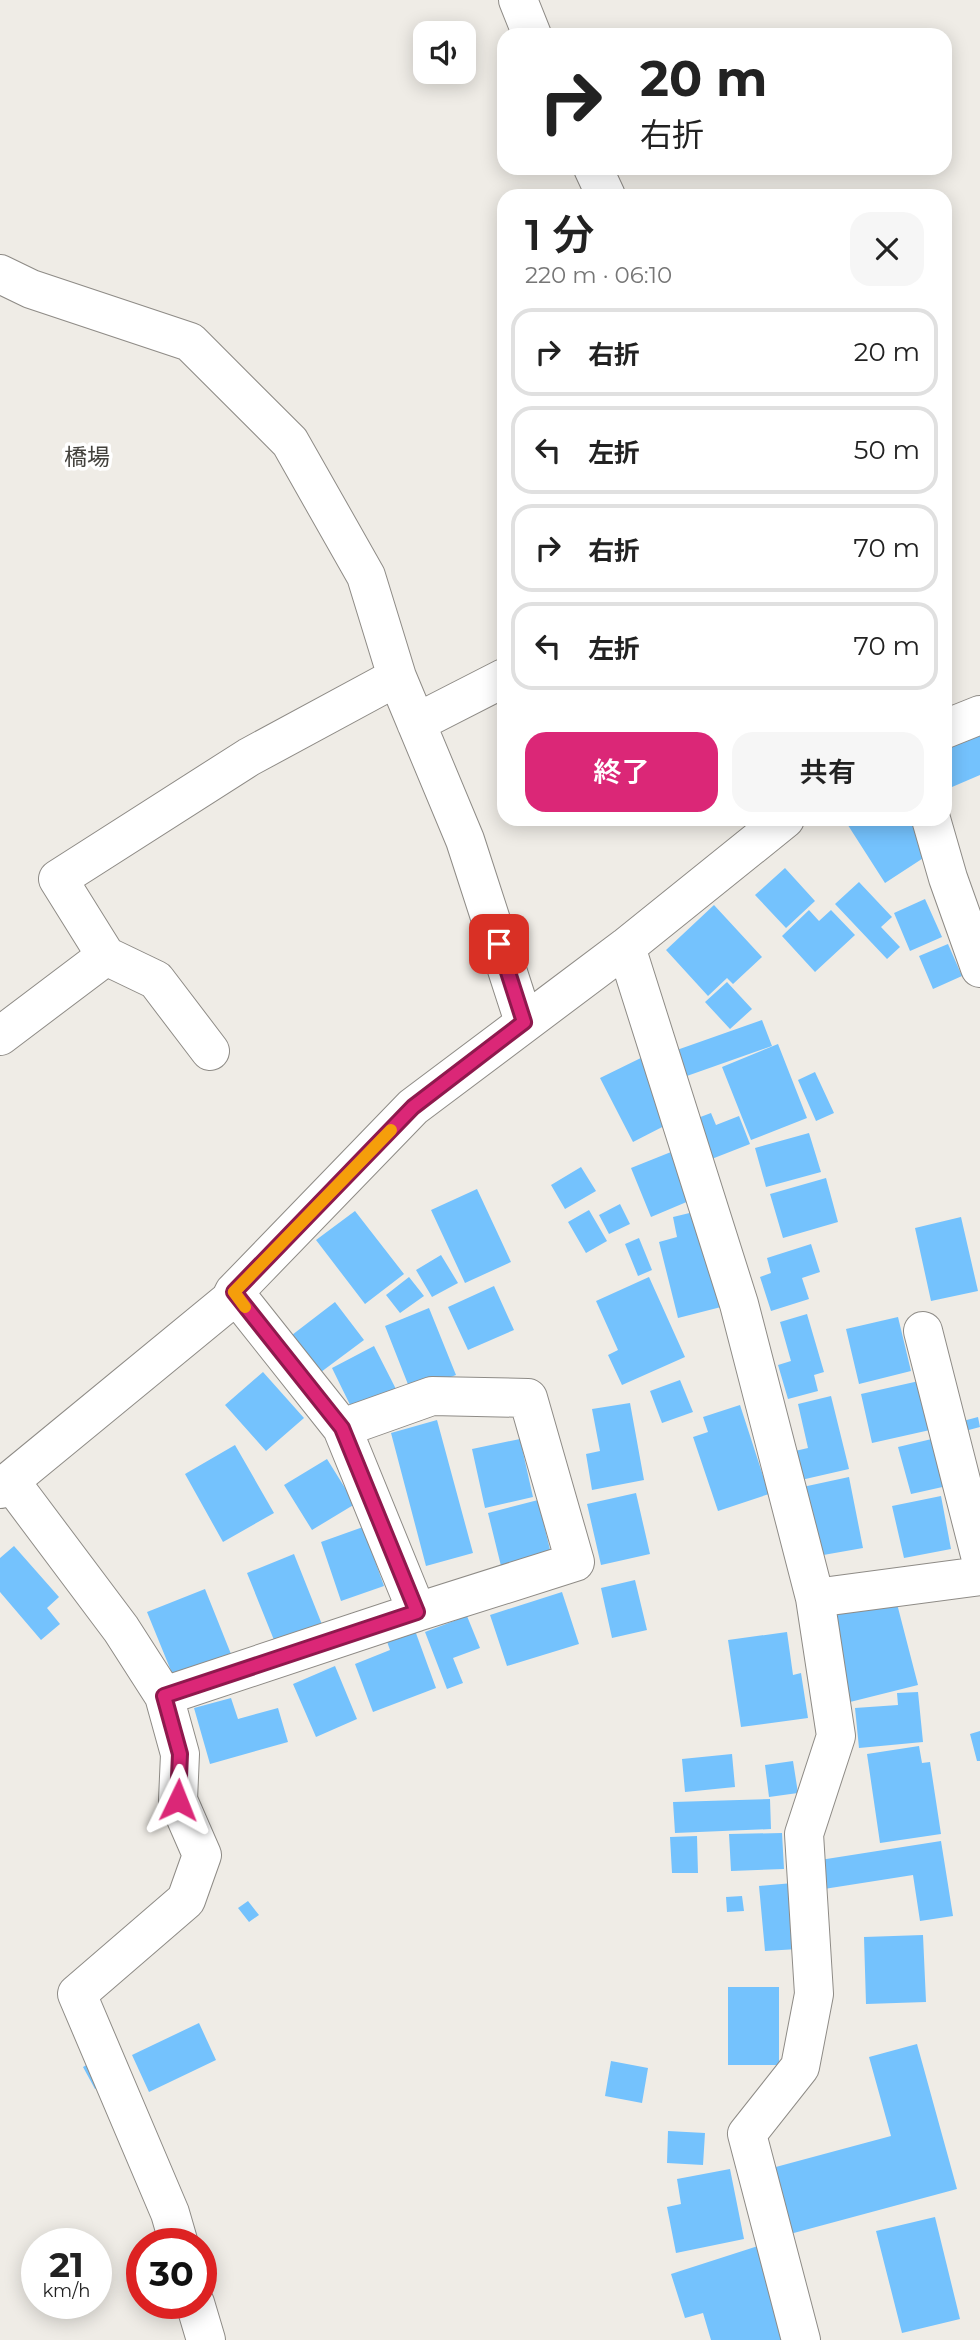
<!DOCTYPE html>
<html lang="ja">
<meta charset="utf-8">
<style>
:root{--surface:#fff;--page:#f6f6f6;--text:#222;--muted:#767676;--line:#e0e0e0;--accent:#db2777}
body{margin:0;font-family:Montserrat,"Noto Sans JP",sans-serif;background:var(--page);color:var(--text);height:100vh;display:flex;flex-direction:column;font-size:26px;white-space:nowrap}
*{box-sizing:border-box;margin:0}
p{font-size:23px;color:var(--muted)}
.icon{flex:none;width:38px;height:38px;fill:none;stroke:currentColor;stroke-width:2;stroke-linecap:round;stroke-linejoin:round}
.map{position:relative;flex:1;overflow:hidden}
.side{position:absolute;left:497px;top:189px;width:455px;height:637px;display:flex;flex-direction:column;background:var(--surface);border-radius:21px;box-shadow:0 4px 18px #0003}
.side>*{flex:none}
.banner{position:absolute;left:497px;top:28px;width:455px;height:147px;border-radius:21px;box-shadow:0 4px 18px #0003;background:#fff;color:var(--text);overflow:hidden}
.tools{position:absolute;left:413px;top:21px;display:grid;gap:14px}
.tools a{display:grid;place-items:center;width:63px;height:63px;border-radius:14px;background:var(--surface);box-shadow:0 4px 18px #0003;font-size:35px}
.speed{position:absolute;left:21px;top:2228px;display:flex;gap:14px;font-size:35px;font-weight:700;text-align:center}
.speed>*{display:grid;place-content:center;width:91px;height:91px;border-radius:50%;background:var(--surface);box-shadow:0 4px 18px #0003;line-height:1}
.speed small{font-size:18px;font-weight:400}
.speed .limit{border:10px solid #d22;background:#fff;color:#111}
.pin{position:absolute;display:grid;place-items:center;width:60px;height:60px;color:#fff;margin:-30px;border-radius:14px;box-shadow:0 4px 10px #0006}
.me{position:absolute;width:77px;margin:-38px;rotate:2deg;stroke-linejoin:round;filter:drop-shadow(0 0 5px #0008)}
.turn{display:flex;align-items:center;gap:24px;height:147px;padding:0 28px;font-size:32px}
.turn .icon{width:91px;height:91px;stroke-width:2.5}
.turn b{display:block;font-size:49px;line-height:60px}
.round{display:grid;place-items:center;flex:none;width:74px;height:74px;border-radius:21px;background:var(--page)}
.overview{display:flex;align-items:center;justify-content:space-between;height:119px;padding:0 28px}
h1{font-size:42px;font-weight:600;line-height:52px}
.primary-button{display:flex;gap:14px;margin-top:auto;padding:14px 28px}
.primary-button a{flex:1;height:80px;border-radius:21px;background:var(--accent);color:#fff;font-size:28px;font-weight:600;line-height:80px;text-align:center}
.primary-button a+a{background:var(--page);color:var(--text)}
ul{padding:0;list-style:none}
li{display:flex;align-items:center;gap:21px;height:88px;margin:0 14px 10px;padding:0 14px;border:4px solid var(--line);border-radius:21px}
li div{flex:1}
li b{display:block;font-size:26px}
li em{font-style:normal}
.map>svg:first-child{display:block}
</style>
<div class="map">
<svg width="980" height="2340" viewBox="0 0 980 2340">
<rect width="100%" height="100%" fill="#efece6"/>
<path fill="#74c2fd" d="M 980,734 L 980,775 L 945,790 L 945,749 Z
M 844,819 L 910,819 L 931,853 L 885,883 Z
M 785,868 L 815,901 L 786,928 L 755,895 Z
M 859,882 L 892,917 L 881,927 L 900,947 L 887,959 L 835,904 Z
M 925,899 L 942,937 L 910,951 L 894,913 Z
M 714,905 L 762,957 L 733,984 L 727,978 L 708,996 L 666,950 Z
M 809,910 L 819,921 L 831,910 L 855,935 L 815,972 L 782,936 Z
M 948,944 L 962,976 L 933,989 L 919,956 Z
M 727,982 L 752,1009 L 730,1029 L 705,1002 Z
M 762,1020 L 772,1046 L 684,1077 L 674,1051 Z
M 778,1044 L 807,1118 L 751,1140 L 722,1067 Z
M 649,1054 L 670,1123 L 633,1142 L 600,1078 Z
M 815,1072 L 834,1113 L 816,1121 L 798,1080 Z
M 711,1113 L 716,1125 L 739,1116 L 750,1144 L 704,1162 L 687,1122 Z
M 809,1133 L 821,1172 L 766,1187 L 755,1148 Z
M 676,1150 L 696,1198 L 651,1217 L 631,1168 Z
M 581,1167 L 596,1191 L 565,1209 L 551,1185 Z
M 826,1178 L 838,1222 L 783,1238 L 770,1194 Z
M 477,1189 L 511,1262 L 465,1283 L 431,1210 Z
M 620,1204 L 630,1224 L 609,1234 L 599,1215 Z
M 589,1210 L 607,1241 L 586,1253 L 568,1222 Z
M 702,1210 L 725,1306 L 678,1318 L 659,1242 L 677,1237 L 673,1217 Z
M 355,1211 L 404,1274 L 365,1304 L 316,1240 Z
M 961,1217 L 978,1291 L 931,1301 L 915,1228 Z
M 639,1238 L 652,1270 L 638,1276 L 625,1244 Z
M 811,1244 L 820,1272 L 802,1278 L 809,1299 L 771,1311 L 760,1277 L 771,1273 L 767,1258 Z
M 441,1255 L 458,1283 L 432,1297 L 416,1270 Z
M 409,1277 L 424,1296 L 400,1313 L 386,1295 Z
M 649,1277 L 685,1357 L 622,1385 L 608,1355 L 618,1350 L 596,1301 Z
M 494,1286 L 514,1330 L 468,1350 L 448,1307 Z
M 335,1302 L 364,1340 L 321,1372 L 292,1335 Z
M 429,1308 L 456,1375 L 411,1392 L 385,1326 Z
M 807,1314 L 824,1372 L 814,1375 L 818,1391 L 788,1399 L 778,1365 L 791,1361 L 780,1322 Z
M 898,1317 L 911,1371 L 859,1384 L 846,1329 Z
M 374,1346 L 399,1395 L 356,1417 L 332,1368 Z
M 263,1372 L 304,1418 L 266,1451 L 225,1405 Z
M 680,1380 L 693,1412 L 662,1423 L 650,1391 Z
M 919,1381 L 930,1430 L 872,1443 L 861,1394 Z
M 831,1396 L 849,1469 L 801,1480 L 795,1451 L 808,1448 L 798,1404 Z
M 630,1403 L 644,1480 L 592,1490 L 586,1454 L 600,1451 L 592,1409 Z
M 740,1405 L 769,1494 L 718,1511 L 693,1437 L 708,1432 L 703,1417 Z
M 978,1417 L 980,1427 L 965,1431 L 963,1421 Z
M 437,1420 L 473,1553 L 426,1566 L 391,1433 Z
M 936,1438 L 947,1486 L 911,1494 L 898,1447 Z
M 520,1439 L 533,1497 L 485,1508 L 472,1449 Z
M 235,1445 L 274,1513 L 223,1542 L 185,1474 Z
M 327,1459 L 355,1504 L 312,1530 L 284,1485 Z
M 849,1477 L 863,1548 L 812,1557 L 798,1488 Z
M 636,1493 L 650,1554 L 601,1565 L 587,1504 Z
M 941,1496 L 951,1549 L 904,1558 L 892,1506 Z
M 538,1500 L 552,1558 L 502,1570 L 488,1513 Z
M 363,1527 L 384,1586 L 341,1601 L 321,1542 Z
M 14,1546 L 59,1597 L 47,1608 L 60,1624 L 41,1640 L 0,1592 L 0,1558 Z
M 294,1554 L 325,1632 L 278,1650 L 247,1573 Z
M 635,1580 L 647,1630 L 612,1638 L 601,1588 Z
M 205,1589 L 233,1659 L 176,1683 L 147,1612 Z
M 562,1592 L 579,1644 L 507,1666 L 490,1615 Z
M 895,1596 L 918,1685 L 850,1702 L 828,1613 Z
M 467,1616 L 480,1648 L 453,1658 L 463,1683 L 447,1689 L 425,1632 Z
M 413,1625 L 436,1688 L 373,1712 L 355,1664 L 390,1650 L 385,1636 Z
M 787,1632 L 793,1675 L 801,1673 L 808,1718 L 741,1727 L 728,1640 Z
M 335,1666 L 357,1719 L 316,1737 L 293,1684 Z
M 918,1692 L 923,1742 L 859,1748 L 855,1708 L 898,1705 L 897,1693 Z
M 231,1698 L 238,1719 L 278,1708 L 288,1742 L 210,1764 L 194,1708 Z
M 980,1731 L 980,1761 L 977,1761 L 970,1734 Z
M 919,1746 L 922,1763 L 930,1762 L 941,1834 L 880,1843 L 867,1754 Z
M 732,1754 L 735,1787 L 685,1792 L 682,1759 Z
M 793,1761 L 798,1793 L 769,1797 L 765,1765 Z
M 770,1799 L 771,1829 L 675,1833 L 673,1802 Z
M 782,1833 L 784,1869 L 731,1871 L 729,1834 Z
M 697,1836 L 698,1873 L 672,1873 L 670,1837 Z
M 941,1841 L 953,1916 L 920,1921 L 913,1875 L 824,1889 L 820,1860 Z
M 793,1883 L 798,1949 L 765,1951 L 759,1886 Z
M 742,1896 L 744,1911 L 727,1912 L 726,1897 Z
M 248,1901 L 259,1915 L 249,1922 L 238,1908 Z
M 923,1935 L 926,2002 L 866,2004 L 864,1937 Z
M 728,1987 L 779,1987 L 779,2065 L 728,2065 Z
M 199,2023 L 216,2060 L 149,2092 L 132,2055 Z
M 917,2044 L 957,2189 L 790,2234 L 772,2168 L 891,2136 L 869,2057 Z
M 611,2061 L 648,2068 L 642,2103 L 605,2096 Z
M 92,2062 L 104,2084 L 95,2089 L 83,2067 Z
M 668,2131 L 705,2133 L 703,2165 L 667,2163 Z
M 730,2169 L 744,2239 L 676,2253 L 667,2207 L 681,2204 L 677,2179 Z
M 935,2217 L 960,2319 L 902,2333 L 876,2231 Z
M 758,2246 L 788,2340 L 711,2340 L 703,2313 L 685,2318 L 671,2274 Z"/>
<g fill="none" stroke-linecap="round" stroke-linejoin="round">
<defs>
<path id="minor" d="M 518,0 L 532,35
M 593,168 L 606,196
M 0,274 L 31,289 L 190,342 L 290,442 L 366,576 L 397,677 L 465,840 L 524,1022
M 416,723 L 504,678
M 945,729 L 980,715
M 931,819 L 948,878 L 980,968
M 626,947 L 739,1304 L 815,1598 L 836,1736 L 804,1834 L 814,1994 L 800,2067 L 747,2134 L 801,2340
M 106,956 L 156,980 L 210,1051
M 0,1036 L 106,956 L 58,879 L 249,757 L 397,677
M 234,1292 L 342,1428 L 417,1612 L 575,1562 L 528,1398 L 432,1396 L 342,1428
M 923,1331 L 980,1555
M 10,1481 L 121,1629 L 164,1696 L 180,1754 L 178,1800 L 202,1855 L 186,1900 L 77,1994 L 170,2213 L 179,2244
M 0,1489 L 230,1300 L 234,1292 L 413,1107 L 626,947 L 785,819
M 815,1598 L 980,1576
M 164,1696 L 417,1612
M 195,2303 L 206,2340"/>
</defs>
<use href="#minor" stroke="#8e8b86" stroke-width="40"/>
<use href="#minor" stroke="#fff" stroke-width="38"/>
</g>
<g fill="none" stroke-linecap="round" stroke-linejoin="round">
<defs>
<path id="route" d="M 178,1800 L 180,1754 L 164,1696 L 417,1612 L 342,1428 L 234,1292 L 413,1107 L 524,1022 L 499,944"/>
</defs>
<use href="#route" stroke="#8e194d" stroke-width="18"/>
<use href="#route" stroke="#db2777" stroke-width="12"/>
<path stroke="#f59e0b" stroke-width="12" d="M 245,1307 L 234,1292 L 391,1130"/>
</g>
<g text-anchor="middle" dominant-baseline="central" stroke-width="7" stroke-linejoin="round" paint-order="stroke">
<g font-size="23" fill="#43413c" stroke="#fff">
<text x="87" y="457">橋場</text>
</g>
</g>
</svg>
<div class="tools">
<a><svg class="icon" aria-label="sound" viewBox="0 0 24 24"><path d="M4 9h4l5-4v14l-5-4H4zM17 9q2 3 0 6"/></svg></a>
</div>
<div class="speed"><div>21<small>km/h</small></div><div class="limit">30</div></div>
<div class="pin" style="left:499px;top:944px;background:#d93025"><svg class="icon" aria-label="arrive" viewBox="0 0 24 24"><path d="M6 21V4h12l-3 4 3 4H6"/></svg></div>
<svg class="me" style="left:178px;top:1800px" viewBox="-20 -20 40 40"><path d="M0-17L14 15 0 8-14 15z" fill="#db2777" stroke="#fff" stroke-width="4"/></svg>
<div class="banner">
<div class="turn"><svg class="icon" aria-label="right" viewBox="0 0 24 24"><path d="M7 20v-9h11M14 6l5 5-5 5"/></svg><div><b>20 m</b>右折</div></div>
</div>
<section class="side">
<div class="overview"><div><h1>1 分</h1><p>220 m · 06:10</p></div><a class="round"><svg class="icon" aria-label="close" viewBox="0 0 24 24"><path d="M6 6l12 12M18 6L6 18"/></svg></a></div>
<ul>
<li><svg class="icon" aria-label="right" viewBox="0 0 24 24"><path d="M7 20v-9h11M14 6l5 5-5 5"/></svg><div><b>右折</b></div><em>20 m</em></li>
<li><svg class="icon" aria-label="left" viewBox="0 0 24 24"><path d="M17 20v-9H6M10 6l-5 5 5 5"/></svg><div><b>左折</b></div><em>50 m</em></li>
<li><svg class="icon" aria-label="right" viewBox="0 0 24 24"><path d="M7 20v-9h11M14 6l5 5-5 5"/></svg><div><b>右折</b></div><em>70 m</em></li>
<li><svg class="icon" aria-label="left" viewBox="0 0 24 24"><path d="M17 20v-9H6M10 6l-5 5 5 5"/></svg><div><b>左折</b></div><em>70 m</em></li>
</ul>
<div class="primary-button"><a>終了</a><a>共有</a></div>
</section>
</div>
